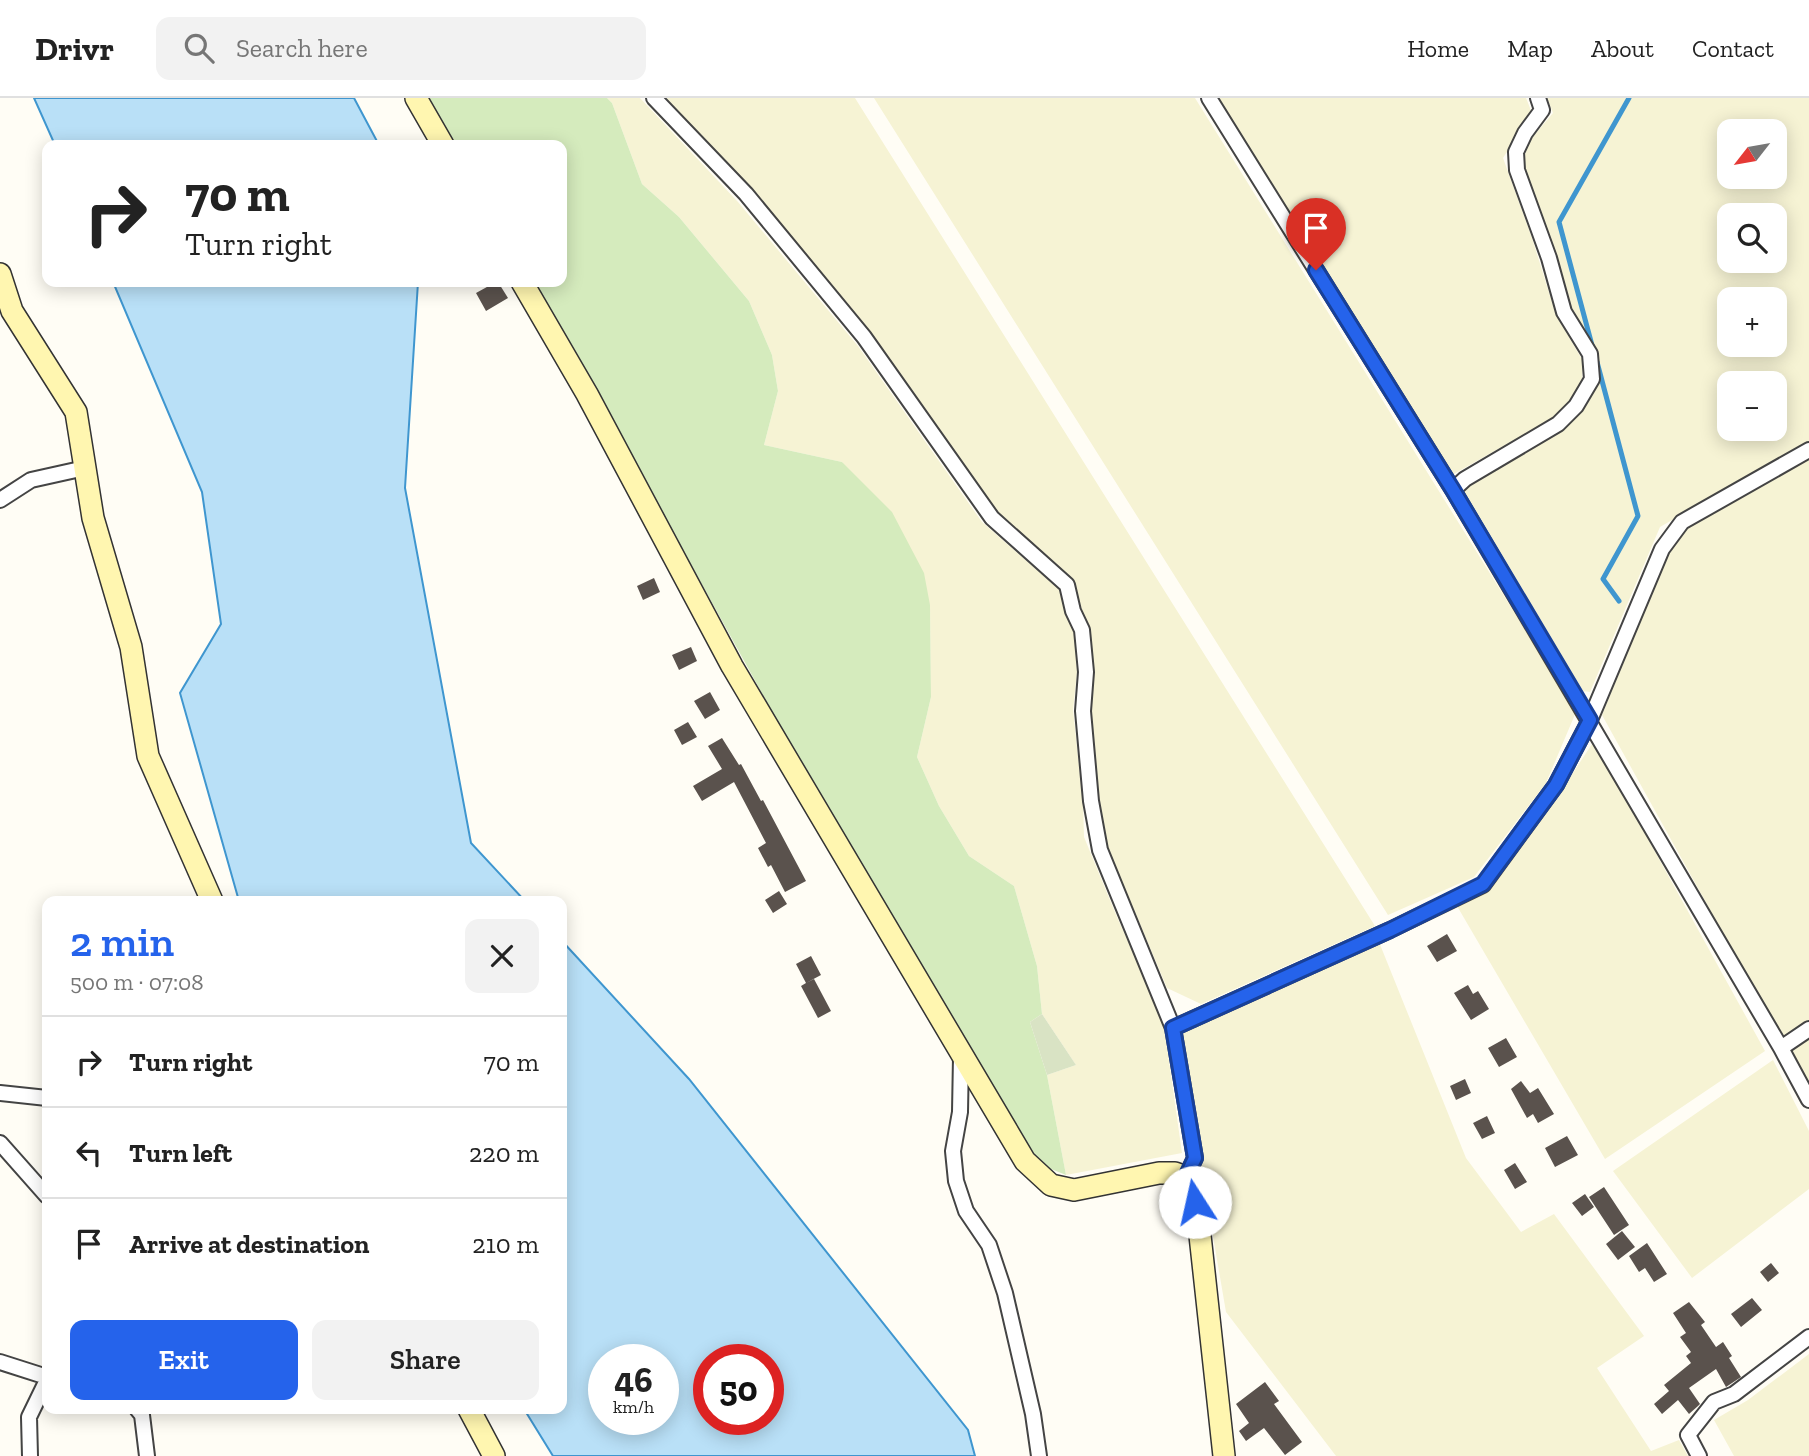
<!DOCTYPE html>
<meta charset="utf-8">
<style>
:root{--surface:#fff;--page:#f2f2f2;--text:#222;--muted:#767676;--line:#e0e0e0;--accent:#2563eb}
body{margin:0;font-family:"Zilla Slab",serif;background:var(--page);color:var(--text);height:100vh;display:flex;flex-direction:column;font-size:26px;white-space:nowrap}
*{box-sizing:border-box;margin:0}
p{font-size:23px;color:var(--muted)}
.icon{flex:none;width:38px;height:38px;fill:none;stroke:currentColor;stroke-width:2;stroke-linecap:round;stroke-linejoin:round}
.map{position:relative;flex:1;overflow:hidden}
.details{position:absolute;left:42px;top:798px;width:525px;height:518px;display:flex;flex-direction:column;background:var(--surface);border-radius:14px;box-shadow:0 4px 18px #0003}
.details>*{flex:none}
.top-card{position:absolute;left:42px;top:42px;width:525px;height:147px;border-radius:14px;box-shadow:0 4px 18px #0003;background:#fff;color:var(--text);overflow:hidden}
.needle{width:46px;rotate:239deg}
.controls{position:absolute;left:1717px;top:21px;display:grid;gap:14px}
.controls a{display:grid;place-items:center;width:70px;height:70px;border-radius:14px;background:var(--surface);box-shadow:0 4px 18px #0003;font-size:35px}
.speed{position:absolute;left:588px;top:1246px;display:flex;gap:14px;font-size:35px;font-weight:700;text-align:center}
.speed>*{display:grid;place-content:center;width:91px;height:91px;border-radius:50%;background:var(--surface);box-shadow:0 4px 18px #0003;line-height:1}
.speed small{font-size:18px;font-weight:400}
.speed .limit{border:10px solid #d22;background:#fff;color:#111}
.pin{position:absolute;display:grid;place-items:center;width:60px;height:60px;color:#fff;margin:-72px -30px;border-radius:50% 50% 50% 0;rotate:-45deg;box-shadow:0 0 7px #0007}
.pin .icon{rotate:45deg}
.me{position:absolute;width:77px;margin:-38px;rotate:350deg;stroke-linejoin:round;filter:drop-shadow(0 0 5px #0008)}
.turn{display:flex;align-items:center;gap:24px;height:147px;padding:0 28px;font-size:32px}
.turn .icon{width:91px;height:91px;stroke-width:2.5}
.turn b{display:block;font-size:49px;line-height:60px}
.round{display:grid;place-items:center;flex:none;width:74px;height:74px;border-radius:14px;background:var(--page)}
.overview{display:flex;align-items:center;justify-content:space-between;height:119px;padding:0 28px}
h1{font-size:42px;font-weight:600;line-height:52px;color:var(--accent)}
.primary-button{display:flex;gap:14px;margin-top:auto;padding:14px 28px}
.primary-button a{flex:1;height:80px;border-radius:14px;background:var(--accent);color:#fff;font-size:28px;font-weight:600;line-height:80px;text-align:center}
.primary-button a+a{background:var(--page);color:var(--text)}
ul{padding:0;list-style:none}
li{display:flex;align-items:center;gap:21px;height:91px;padding:0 28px;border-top:2px solid var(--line)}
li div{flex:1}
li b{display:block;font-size:26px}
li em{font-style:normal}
header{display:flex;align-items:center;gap:42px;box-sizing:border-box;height:98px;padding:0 35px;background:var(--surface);border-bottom:2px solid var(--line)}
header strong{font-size:33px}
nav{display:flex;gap:38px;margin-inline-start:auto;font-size:24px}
.search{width:490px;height:63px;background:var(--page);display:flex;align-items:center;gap:18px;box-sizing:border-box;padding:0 24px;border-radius:14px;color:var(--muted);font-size:26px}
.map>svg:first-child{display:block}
</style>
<header>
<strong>Drivr</strong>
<div class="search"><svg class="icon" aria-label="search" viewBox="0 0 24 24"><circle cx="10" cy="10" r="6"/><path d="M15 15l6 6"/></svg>Search here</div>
<nav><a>Home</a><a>Map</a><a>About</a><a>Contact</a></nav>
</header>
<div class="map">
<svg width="1809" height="1358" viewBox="0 0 1809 1358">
<rect width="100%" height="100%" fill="#fffdf5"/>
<path fill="#f6f3d4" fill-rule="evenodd" d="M 607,0 L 640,0 L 738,104 L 858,248 L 982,424 L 1061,493 L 1065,516 L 1075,536 L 1077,574 L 1073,612 L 1083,704 L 1084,739 L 1117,819 L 1163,921 L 1182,1055 L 1066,1077 L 1047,977 L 1076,967 L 1042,916 L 1037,868 L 1014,788 L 969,758 L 939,708 L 917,659 L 931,599 L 930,507 L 842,364 L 764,347 L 778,293 L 772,257 L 749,203 L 679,119 L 642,86 L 612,5 Z
M 666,0 L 855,0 L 1375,828 L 1201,906 L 1167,890 L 1107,748 L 1097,696 L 1090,609 L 1092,570 L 1087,526 L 1072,483 L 995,414 L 867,235 L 749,88 Z
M 874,0 L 1195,0 L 1576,614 L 1546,685 L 1474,779 L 1388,817 Z
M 1218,0 L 1526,0 L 1532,15 L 1503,60 L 1532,140 L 1556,217 L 1583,263 L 1582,282 L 1570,304 L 1551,321 L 1452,377 Z
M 1547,0 L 1809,0 L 1809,343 L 1660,429 L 1590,594 L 1582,593 L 1463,392 L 1471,385 L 1567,328 L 1587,307 L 1598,282 L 1595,248 L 1569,208 L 1522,65 L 1530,42 L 1553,15 ZM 1729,33 L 1774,33 L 1774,79 L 1729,79 ZM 1729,117 L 1774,117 L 1774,163 L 1729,163 ZM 1729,201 L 1774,201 L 1774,247 L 1729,247 ZM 1729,285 L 1774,285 L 1774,331 L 1729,331 Z
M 1809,360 L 1809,922 L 1781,940 L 1602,617 L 1670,450 L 1688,430 Z
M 1594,643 L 1765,953 L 1605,1061 L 1457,808 L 1487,793 L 1563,690 Z
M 1379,844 L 1466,1060 L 1521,1134 L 1554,1116 L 1644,1238 L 1597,1270 L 1651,1353 L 1679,1342 L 1688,1358 L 1336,1358 L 1226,1214 L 1179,940 L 1184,930 Z
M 1809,938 L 1809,990 L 1788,951 Z
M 1773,962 L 1809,1033 L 1809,1091 L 1692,1180 L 1613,1073 Z
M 1809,1256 L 1809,1358 L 1734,1358 L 1714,1322 L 1748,1302 Z"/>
<path fill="#d5ebbd" d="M 427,0 L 607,0 L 612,5 L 642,86 L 679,119 L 749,203 L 772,257 L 778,293 L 764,347 L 842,364 L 892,414 L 924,475 L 930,507 L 931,599 L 917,659 L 939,708 L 969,758 L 1014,788 L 1037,868 L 1042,916 L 1030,924 L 1047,977 L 1066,1077 L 1041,1067 L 1010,1024 L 850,755 L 597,296 L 532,184 L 562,184 L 562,47 L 454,47 Z"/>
<path fill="#d9e3c4" d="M 1042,916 L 1076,967 L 1047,977 L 1030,924 Z"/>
<path fill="#b9e0f7" stroke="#3f96cf" stroke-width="2" fill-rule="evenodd" d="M 34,0 L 354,0 L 379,47 L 55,47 Z
M 113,184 L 418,184 L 405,390 L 471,745 L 525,803 L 239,803 L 180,595 L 221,526 L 202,394 Z
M 562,843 L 689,981 L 968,1332 L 975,1358 L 553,1358 L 524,1311 L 562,1311 ZM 604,1262 L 663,1262 L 663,1321 L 604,1321 ZM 709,1262 L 768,1262 L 768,1321 L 709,1321 Z"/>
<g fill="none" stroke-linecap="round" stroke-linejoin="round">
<path stroke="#3f96cf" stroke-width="5" d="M 1593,251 L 1559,124 L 1629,0
M 1597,264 L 1638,418 L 1603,481 L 1619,503"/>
</g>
<path fill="#5a524d" d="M 496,184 L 498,184 L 508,200 L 486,213 L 476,195 Z
M 654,480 L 660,494 L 643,502 L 637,488 Z
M 691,549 L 697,563 L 679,572 L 672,557 Z
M 710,594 L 720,612 L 705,621 L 694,603 Z
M 688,624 L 697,639 L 682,647 L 674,632 Z
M 722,640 L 739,667 L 741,666 L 761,703 L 763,702 L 806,783 L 785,794 L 771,767 L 768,769 L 758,750 L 766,745 L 734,684 L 702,703 L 693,688 L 722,671 L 708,648 Z
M 779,793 L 787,806 L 773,815 L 765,802 Z
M 1447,836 L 1457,853 L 1437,864 L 1427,848 Z
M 811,858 L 821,877 L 806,885 L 814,881 L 831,913 L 818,920 L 801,888 L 806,885 L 796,866 Z
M 1468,887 L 1473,896 L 1478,893 L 1489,911 L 1471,922 L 1454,895 Z
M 1506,940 L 1517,959 L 1499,969 L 1488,950 Z
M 1465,981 L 1471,995 L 1456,1002 L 1450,988 Z
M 1521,983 L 1530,995 L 1538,990 L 1554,1016 L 1538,1025 L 1533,1016 L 1527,1020 L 1511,991 Z
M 1487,1018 L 1495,1035 L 1482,1041 L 1473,1025 Z
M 1567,1038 L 1578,1057 L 1555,1069 L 1545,1050 Z
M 1515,1065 L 1527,1084 L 1515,1091 L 1504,1072 Z
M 1604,1089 L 1629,1127 L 1614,1137 L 1589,1099 Z
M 1585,1096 L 1594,1109 L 1582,1118 L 1572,1105 Z
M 1622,1133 L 1635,1149 L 1618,1162 L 1606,1146 Z
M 1647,1145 L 1667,1176 L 1654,1184 L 1645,1170 L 1639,1174 L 1629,1158 Z
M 1771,1165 L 1779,1175 L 1768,1184 L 1760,1174 Z
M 1752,1200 L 1762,1212 L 1741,1229 L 1731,1216 Z
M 1689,1204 L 1705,1224 L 1701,1227 L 1716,1249 L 1723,1244 L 1732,1258 L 1729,1260 L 1741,1279 L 1726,1289 L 1716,1271 L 1689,1290 L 1700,1306 L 1698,1308 L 1689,1316 L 1678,1302 L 1662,1316 L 1654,1306 L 1669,1293 L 1664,1287 L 1691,1265 L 1686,1258 L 1691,1254 L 1680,1239 L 1686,1235 L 1673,1215 Z
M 1265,1284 L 1279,1303 L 1274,1306 L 1302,1344 L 1285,1357 L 1264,1330 L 1246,1343 L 1239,1333 L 1249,1325 L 1236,1306 Z"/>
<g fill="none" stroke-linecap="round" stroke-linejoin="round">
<defs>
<path id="minor" d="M 654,0 L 746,96 L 864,239 L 992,420 L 1067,487 L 1073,513 L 1082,532 L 1086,574 L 1083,613 L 1091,703 L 1100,752 L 1173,930
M 1209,0 L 1453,392 L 1781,950 L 1809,1002
M 1453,392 L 1465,381 L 1558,326 L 1576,308 L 1592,281 L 1590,256 L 1564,214 L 1549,160 L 1517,72 L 1516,54 L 1525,35 L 1542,12 L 1538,0
M 0,402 L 31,382 L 85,370
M 1781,950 L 1809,931
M 961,959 L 960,1014 L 953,1053 L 956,1083 L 966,1113 L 989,1147 L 1005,1195 L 1033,1316 L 1039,1358
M 0,995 L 47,1000
M 0,1045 L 47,1098
M 1186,1079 L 1195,1060 L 1173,930 L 1390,832 L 1483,787 L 1556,687 L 1590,622 L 1662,451 L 1682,424 L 1809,352
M 0,1264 L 47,1279
M 137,1311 L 142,1317 L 147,1358
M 30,1358 L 29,1319 L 47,1282
M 1699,1358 L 1688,1337 L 1714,1304 L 1734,1296 L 1809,1239"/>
<path id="secondary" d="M 416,0 L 443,47
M 0,176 L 12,213 L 76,314 L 93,420 L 131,549 L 148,658 L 212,803
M 522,184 L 587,296 L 732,568 L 1025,1063 L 1051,1087 L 1074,1092 L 1159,1075 L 1175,1075 L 1186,1079 L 1191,1089 L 1198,1119 L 1224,1358
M 469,1311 L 494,1358"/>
</defs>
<use href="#minor" stroke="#444" stroke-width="18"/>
<use href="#secondary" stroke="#333" stroke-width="24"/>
<use href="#minor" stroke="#fff" stroke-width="14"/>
<use href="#secondary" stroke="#fff6b0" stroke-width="21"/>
</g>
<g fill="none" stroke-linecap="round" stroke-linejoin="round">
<defs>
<path id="route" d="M 1195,1104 L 1191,1089 L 1186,1079 L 1195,1060 L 1173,930 L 1390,832 L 1483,786 L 1556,687 L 1590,622 L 1453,392 L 1316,172"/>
</defs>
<use href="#route" stroke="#184099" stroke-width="18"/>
<use href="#route" stroke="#2563eb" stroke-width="12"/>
</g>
</svg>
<div class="controls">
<a><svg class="needle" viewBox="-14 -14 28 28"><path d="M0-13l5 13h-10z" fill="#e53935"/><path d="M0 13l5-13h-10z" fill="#767676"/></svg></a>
<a><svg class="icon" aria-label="search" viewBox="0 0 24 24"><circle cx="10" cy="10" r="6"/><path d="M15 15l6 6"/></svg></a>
<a>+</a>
<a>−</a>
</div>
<div class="speed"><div>46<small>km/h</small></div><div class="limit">50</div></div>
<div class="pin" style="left:1316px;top:172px;background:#d93025"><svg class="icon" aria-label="arrive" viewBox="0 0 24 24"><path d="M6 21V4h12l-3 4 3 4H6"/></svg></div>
<svg class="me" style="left:1195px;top:1104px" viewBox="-20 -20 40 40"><circle r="19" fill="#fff"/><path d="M0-13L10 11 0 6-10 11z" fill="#2563eb"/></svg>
<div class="top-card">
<div class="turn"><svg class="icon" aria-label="right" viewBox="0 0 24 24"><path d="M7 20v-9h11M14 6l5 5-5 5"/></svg><div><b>70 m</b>Turn right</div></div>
</div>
<section class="details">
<div class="overview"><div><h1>2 min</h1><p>500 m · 07:08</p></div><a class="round"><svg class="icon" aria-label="close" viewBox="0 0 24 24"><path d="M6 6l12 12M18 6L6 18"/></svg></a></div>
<ul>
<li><svg class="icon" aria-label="right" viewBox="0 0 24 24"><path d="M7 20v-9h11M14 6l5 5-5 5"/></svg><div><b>Turn right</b></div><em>70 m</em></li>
<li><svg class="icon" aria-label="left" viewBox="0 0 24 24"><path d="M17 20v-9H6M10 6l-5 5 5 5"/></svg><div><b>Turn left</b></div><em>220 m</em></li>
<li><svg class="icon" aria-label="arrive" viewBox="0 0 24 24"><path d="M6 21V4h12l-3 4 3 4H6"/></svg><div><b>Arrive at destination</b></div><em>210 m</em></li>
</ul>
<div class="primary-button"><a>Exit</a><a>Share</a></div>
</section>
</div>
